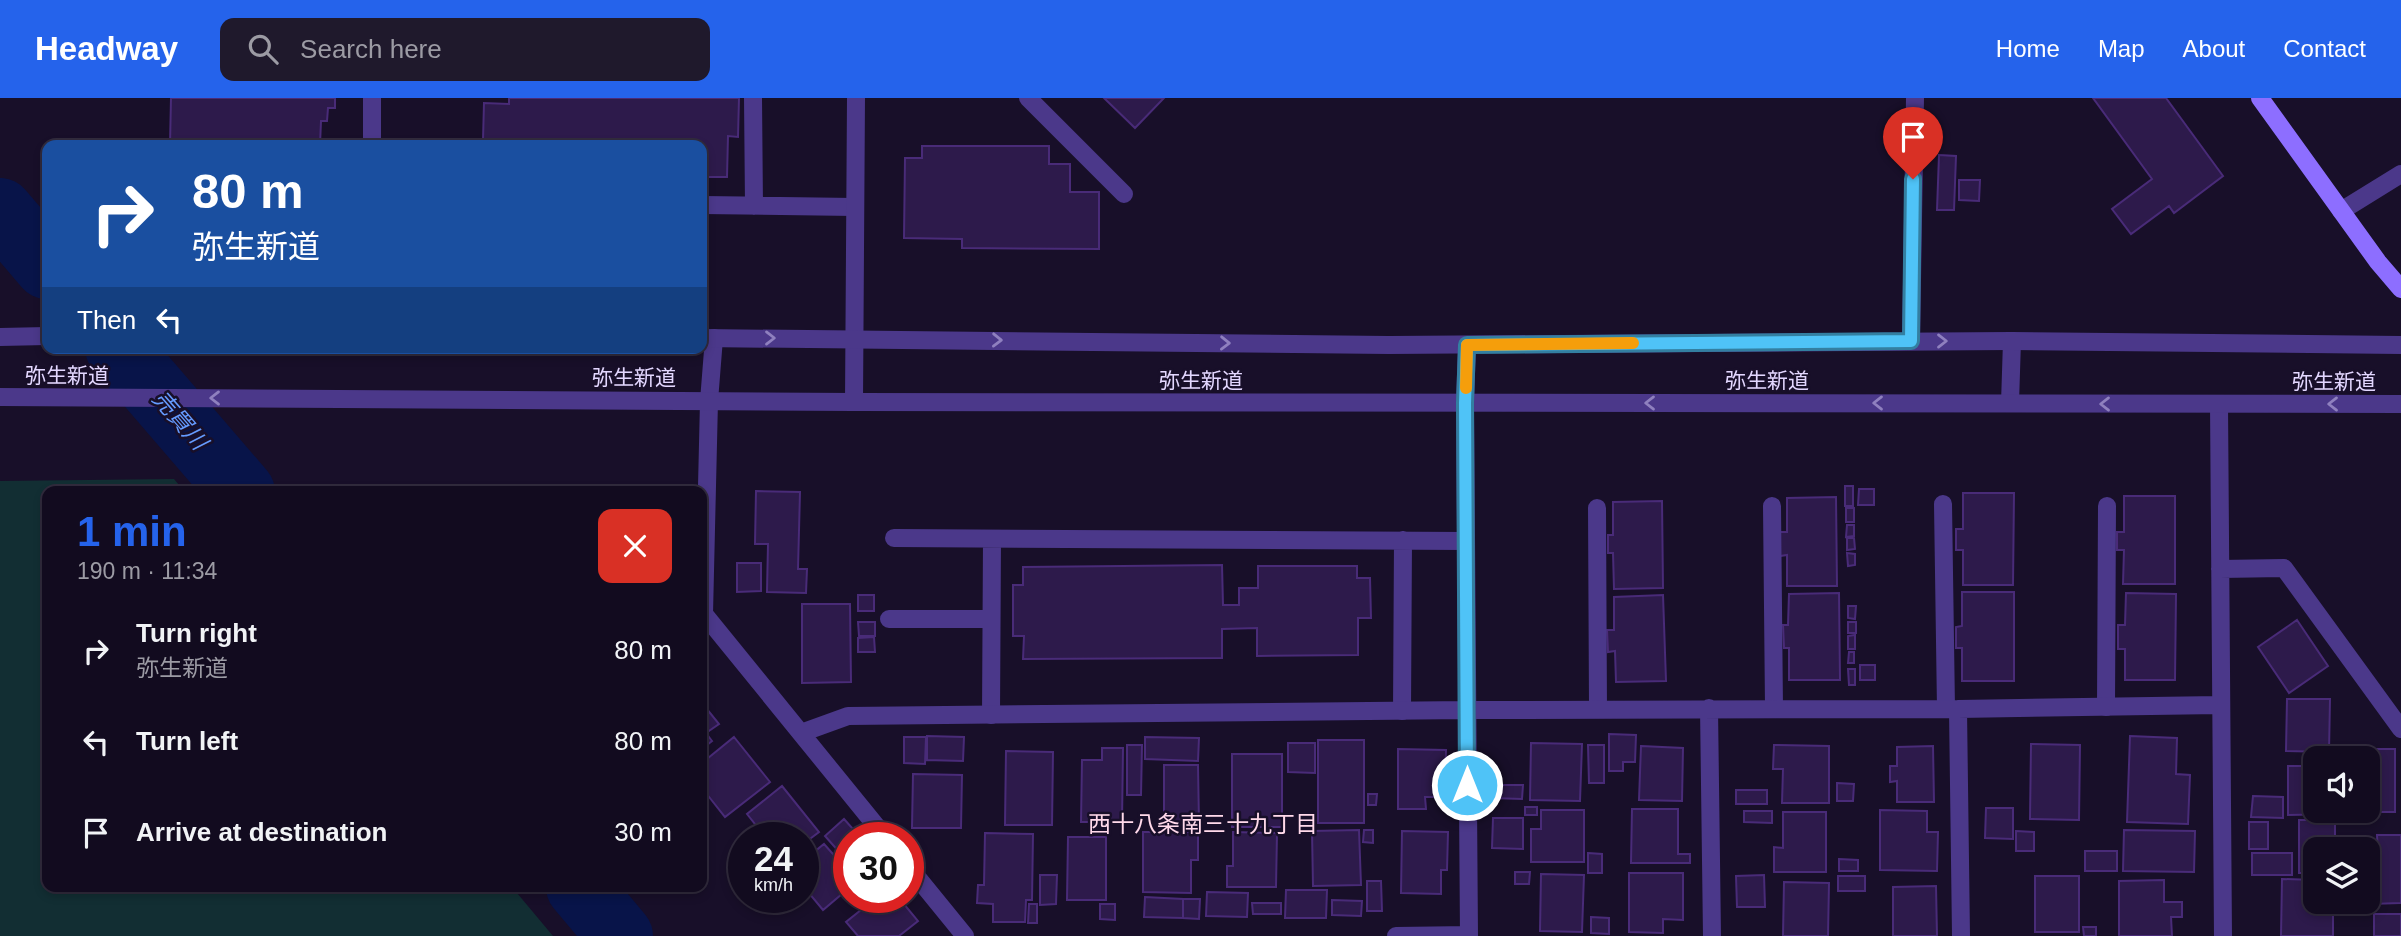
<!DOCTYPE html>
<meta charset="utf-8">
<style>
:root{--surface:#120b1f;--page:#1f192c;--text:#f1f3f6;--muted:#9c9ba4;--line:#312b3d;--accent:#2563eb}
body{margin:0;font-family:Helvetica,"Noto Sans JP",sans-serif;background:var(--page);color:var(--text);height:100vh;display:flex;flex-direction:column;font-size:26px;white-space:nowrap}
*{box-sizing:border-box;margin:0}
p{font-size:23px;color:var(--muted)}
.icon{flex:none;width:38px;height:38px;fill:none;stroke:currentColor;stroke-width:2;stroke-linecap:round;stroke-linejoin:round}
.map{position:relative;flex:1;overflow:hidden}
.side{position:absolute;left:42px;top:388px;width:665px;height:406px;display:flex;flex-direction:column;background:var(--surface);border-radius:14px;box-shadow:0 4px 10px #0003,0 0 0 2px var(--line)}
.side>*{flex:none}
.guide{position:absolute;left:42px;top:42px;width:665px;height:214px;border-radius:14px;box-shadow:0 4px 10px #0003,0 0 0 2px var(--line);background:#1a4fa0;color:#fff;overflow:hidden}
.tools{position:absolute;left:2303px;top:648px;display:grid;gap:14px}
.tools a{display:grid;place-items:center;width:77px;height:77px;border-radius:14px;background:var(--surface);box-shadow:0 4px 10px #0003,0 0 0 2px var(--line);font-size:35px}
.speed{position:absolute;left:728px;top:724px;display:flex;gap:14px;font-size:35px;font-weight:700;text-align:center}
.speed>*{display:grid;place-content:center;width:91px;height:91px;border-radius:50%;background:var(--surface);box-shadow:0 4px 10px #0003,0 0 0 2px var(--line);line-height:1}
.speed small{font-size:18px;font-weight:400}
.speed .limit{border:10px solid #d22;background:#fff;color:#111}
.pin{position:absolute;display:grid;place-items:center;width:60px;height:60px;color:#fff;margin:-72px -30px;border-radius:50% 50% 50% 0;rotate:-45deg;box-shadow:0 0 7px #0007}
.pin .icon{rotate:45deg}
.me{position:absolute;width:77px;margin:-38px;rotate:0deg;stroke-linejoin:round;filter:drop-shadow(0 0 5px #0008)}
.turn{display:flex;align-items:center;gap:24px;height:147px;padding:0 35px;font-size:32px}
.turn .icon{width:91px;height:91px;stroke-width:2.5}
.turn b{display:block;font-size:49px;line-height:60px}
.then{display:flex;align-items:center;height:66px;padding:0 35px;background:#0003;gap:14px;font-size:26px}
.round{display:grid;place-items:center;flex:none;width:74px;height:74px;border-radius:14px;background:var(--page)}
.overview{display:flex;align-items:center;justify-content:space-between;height:119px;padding:0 35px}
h1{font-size:42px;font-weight:700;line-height:52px;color:var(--accent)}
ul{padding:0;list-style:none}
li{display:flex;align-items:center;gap:21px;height:91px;padding:0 35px}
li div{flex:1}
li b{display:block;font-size:26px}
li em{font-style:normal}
header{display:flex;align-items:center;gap:42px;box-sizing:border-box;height:98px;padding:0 35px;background:var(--accent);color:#fff}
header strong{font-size:33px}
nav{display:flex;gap:38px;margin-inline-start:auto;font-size:24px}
.search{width:490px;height:63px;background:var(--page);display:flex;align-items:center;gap:18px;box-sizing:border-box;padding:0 24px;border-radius:14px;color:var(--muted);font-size:26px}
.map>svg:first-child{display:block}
</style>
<header>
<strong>Headway</strong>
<div class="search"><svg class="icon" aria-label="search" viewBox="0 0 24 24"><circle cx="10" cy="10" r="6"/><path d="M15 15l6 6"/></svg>Search here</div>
<nav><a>Home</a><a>Map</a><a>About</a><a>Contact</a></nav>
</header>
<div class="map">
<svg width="2401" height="838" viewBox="0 0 2401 838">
<rect width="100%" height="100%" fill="#180f29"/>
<path fill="#122e33" d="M 174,381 L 185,394 L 47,394 L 47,789 L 512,789 L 553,838 L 0,838 L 0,383 Z"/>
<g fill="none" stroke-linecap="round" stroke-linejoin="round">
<path stroke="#081449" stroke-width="66" d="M 0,113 L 47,168
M 118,250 L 242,394
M 579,789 L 620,838"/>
</g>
<path fill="#2d1a4b" stroke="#492b78" stroke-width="2" d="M 171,0 L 335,0 L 335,10 L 328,10 L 327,23 L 321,23 L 320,47 L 170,47 Z
M 509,0 L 739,0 L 738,39 L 728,38 L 727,79 L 702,79 L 702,47 L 510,47 L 510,42 L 483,42 L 484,5 L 509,6 Z
M 1104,0 L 1164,0 L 1135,30 Z
M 2093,0 L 2166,0 L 2223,78 L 2174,115 L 2169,108 L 2131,136 L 2112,111 L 2152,81 Z
M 922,48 L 1049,48 L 1049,66 L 1070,66 L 1070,94 L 1099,94 L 1099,151 L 962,150 L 962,141 L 904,140 L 905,60 L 922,60 Z
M 1939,57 L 1956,58 L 1954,112 L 1937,112 Z
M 1959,82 L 1980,82 L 1979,103 L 1959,102 Z
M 1845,388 L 1853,388 L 1853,408 L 1845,408 Z
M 1859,391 L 1874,391 L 1874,407 L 1858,407 Z
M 756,393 L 800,394 L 798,471 L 807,471 L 806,495 L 767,494 L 768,446 L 755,446 Z
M 1963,395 L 2014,395 L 2013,487 L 1963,487 L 1963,452 L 1956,452 L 1956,431 L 1963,431 Z
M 2124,398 L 2175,398 L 2175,486 L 2123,486 L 2124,452 L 2117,452 L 2117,434 L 2124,434 Z
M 1836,399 L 1837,488 L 1787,488 L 1787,457 L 1780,458 L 1780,434 L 1787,434 L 1787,400 Z
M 1662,403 L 1663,490 L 1614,491 L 1613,455 L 1608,455 L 1608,437 L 1613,437 L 1613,404 Z
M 1846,410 L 1854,410 L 1854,424 L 1846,424 Z
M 1847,427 L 1854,427 L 1854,438 L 1846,439 Z
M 1847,440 L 1854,440 L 1855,451 L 1847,452 Z
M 1847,455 L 1855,456 L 1855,467 L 1848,468 Z
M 737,465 L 761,465 L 761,493 L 737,494 Z
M 1222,467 L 1223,507 L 1239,507 L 1239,490 L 1258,490 L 1258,468 L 1357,468 L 1357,480 L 1370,480 L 1371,520 L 1358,520 L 1358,557 L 1257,558 L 1257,530 L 1222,531 L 1222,560 L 1023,561 L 1024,538 L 1013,538 L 1013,487 L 1023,487 L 1023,469 Z
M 1962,494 L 2014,494 L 2014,583 L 1962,583 L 1962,550 L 1956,550 L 1956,529 L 1962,528 Z
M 1839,495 L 1840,582 L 1789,582 L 1789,550 L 1784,550 L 1783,527 L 1788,527 L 1789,496 Z
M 2126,495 L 2176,496 L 2175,582 L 2125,582 L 2125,551 L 2118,551 L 2118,527 L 2125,527 Z
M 858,497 L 874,497 L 874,513 L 858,513 Z
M 1663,497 L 1666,583 L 1616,584 L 1615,553 L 1608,554 L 1607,532 L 1614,532 L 1614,499 Z
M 802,506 L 850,506 L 851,584 L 802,585 Z
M 1848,508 L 1856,508 L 1855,521 L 1848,520 Z
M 2297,522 L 2328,568 L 2289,595 L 2258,549 Z
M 858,524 L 875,524 L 875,538 L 859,538 Z
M 1848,524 L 1856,524 L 1856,535 L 1848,535 Z
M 1855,537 L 1855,551 L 1848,551 L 1848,538 Z
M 874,539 L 875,554 L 858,554 L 858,540 Z
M 1849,554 L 1854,554 L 1854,565 L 1848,565 Z
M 1860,567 L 1875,567 L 1875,582 L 1860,582 Z
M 1848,571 L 1855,571 L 1855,587 L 1849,587 Z
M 2287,601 L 2330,601 L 2329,654 L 2286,653 Z
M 702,605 L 719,626 L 706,635 L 712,643 L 702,651 Z
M 1609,636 L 1636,637 L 1635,664 L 1623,664 L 1623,673 L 1609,673 Z
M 927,638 L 964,639 L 963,663 L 927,662 Z
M 2130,638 L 2177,640 L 2176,676 L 2190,677 L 2188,726 L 2127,724 Z
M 734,639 L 770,684 L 725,719 L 702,690 L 702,665 Z
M 904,639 L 926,639 L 925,666 L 904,665 Z
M 1145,639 L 1199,640 L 1198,663 L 1145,661 Z
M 1318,642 L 1364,642 L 1364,725 L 1318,725 Z
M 1288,645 L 1315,645 L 1315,675 L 1288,674 Z
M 1531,645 L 1582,646 L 1580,703 L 1530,702 Z
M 2031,646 L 2080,647 L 2079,722 L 2030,721 Z
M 1127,647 L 1142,647 L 1141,697 L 1127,697 Z
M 1588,647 L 1604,647 L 1604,685 L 1589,685 Z
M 1774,647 L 1829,648 L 1829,705 L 1782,705 L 1783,671 L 1773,671 Z
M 1641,648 L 1683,650 L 1682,703 L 1639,702 Z
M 1933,648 L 1934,704 L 1897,704 L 1897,683 L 1890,684 L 1890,668 L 1897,668 L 1897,649 Z
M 1102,650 L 1123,650 L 1122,724 L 1081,724 L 1082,662 L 1102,662 Z
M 1398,651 L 1446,652 L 1445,699 L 1425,699 L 1426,711 L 1398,711 Z
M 2348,651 L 2395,651 L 2395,714 L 2356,714 L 2356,712 L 2368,712 L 2368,660 L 2348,660 Z
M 1006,653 L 1053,654 L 1052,727 L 1005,727 Z
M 1232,656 L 1282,656 L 1282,729 L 1232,729 Z
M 1164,667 L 1198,667 L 1199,726 L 1164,726 Z
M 2288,668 L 2315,668 L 2315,712 L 2341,712 L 2341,716 L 2288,717 Z
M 913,676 L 962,677 L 961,730 L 912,730 Z
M 1837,685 L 1854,686 L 1853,703 L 1837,703 Z
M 1493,687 L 1523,687 L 1522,701 L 1492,700 Z
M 782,688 L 819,734 L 803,746 L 803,740 L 766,740 L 747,716 Z
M 1736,692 L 1767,692 L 1767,706 L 1736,706 Z
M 1368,696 L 1377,696 L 1376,707 L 1368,707 Z
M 2253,698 L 2283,699 L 2283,720 L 2251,719 Z
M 1525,709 L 1537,709 L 1537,717 L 1525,717 Z
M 1986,710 L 2013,710 L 2013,741 L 1985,740 Z
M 1632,711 L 1678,711 L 1678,756 L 1690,756 L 1690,765 L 1631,765 Z
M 1541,712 L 1584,712 L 1584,764 L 1531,764 L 1531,731 L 1541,731 Z
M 1880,712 L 1927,713 L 1927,734 L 1938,734 L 1937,773 L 1880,772 Z
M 1744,713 L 1772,713 L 1772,725 L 1744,724 Z
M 1783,714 L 1826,714 L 1826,774 L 1774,774 L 1774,749 L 1783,750 Z
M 1493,720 L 1523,720 L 1523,751 L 1492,750 Z
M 844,721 L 861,740 L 849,740 L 849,765 L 825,738 Z
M 2299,722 L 2335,722 L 2335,751 L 2315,751 L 2315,775 L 2299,775 Z
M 2249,724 L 2268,724 L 2268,751 L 2249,751 Z
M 1359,732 L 1361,787 L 1313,788 L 1312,733 Z
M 1364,732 L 1373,732 L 1373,745 L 1363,744 Z
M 2124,732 L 2195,733 L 2194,774 L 2123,773 Z
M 1402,733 L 1448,734 L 1447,772 L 1441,772 L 1441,796 L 1401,795 Z
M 2016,733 L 2034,734 L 2034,753 L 2016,753 Z
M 1143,734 L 1198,734 L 1198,762 L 1191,762 L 1191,795 L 1143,794 Z
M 1233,734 L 1277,735 L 1276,789 L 1227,789 L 1227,768 L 1233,768 Z
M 985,735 L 1033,736 L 1032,802 L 1026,802 L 1025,824 L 993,824 L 993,806 L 977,805 L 978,787 L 984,787 Z
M 2377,737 L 2401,737 L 2401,805 L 2370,806 L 2370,756 L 2378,756 Z
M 1068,739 L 1106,739 L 1106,802 L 1067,802 Z
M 824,746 L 849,774 L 849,790 L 823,812 L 803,788 L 803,763 Z
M 2085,753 L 2117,753 L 2117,773 L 2085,773 Z
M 1588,755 L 1602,756 L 1602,775 L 1588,775 Z
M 2252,755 L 2292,755 L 2292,777 L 2252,777 Z
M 1839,761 L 1858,762 L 1858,773 L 1839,773 Z
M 1515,774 L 1530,774 L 1529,786 L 1515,786 Z
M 1629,775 L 1683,775 L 1683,822 L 1663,821 L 1663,835 L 1629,834 Z
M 1541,776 L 1584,777 L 1582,834 L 1540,833 Z
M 1040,777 L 1057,777 L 1056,806 L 1040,807 Z
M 1764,777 L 1765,809 L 1737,809 L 1736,778 Z
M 1838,778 L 1865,778 L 1865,793 L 1838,793 Z
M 2035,778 L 2079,778 L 2079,834 L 2035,834 Z
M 2282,781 L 2315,782 L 2315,803 L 2333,803 L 2333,838 L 2281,838 Z
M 2164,782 L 2164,804 L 2182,804 L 2182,819 L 2171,819 L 2172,838 L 2119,838 L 2119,783 Z
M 1367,783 L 1381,783 L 1382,813 L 1367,813 Z
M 1784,784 L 1829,785 L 1828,838 L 1783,838 Z
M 1936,788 L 1937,838 L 1893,838 L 1893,789 Z
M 1286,792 L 1327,792 L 1326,820 L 1285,820 Z
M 1207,794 L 1248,795 L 1247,819 L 1206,818 Z
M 1145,799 L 1183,801 L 1183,820 L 1144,819 Z
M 876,800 L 899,800 L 918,823 L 899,838 L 858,838 L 846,824 Z
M 1183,801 L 1200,801 L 1199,821 L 1183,820 Z
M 1332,802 L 1362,803 L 1361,818 L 1332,817 Z
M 1252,805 L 1281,805 L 1281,816 L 1253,816 Z
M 1029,806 L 1037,806 L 1037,825 L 1028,825 Z
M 1100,806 L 1115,806 L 1115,822 L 1100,821 Z
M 2374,816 L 2401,816 L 2401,838 L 2374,838 Z
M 1591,819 L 1609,820 L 1609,836 L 1591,835 Z
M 2083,829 L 2096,829 L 2096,838 L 2084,838 Z"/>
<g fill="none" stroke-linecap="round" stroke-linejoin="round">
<path stroke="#4b388a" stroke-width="18" d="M 753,0 L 754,108
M 1028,0 L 1124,96
M 372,47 L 372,0
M 702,107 L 855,109
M 2341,113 L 2401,76
M 1911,243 L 1915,0
M 2010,305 L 2012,243
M 1943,406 L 1946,611
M 1772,408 L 1774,610
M 1597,410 L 1598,611
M 894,440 L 1466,443
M 889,521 L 991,521
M 2106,609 L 2107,408
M 1402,613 L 1403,442
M 991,617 L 992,441"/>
<path stroke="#4b388a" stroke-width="18" d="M 714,240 L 709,303 L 704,516 L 886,740
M 1467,247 L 1465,305 L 1469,838
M 854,304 L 856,0
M 2219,306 L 2223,838
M 2220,471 L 2284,470 L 2401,631
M 1709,610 L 1712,838
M 1958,611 L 1961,838
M 801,635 L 848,618 L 1467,612 L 1958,611 L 2219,607
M 908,768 L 965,838
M 1396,838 L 1469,837"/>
<path stroke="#4b388a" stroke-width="18" d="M 0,239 L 47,238
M 702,240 L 1389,247 L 2012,243 L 2401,247
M 0,299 L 854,304 L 2401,306"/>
<path stroke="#8d6eff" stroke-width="18" d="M 2260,0 L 2378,164 L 2401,191"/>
</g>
<defs><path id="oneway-chevron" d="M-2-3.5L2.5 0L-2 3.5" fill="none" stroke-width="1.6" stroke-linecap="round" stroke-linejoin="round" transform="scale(1.75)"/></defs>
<g stroke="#8f80bf">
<use href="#oneway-chevron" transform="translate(770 240)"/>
<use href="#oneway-chevron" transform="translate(997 242) rotate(1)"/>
<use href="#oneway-chevron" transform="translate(1942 243)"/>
<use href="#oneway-chevron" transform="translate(1225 245) rotate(1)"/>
<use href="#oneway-chevron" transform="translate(215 300) rotate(-180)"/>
<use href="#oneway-chevron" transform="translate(1650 305) rotate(180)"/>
<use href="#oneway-chevron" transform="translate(1878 305) rotate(180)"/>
<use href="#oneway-chevron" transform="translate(2105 306) rotate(-180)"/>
<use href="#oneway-chevron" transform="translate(2333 306) rotate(180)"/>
</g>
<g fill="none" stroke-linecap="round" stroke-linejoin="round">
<defs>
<path id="route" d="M 1467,687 L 1465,305 L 1467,247 L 1911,243 L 1913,81"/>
</defs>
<use href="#route" stroke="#337fa1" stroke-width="18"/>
<use href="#route" stroke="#4fc3f7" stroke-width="12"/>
<path stroke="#f59e0b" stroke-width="12" d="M 1466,290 L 1467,247 L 1633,245"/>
</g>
<g text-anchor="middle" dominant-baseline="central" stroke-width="5" stroke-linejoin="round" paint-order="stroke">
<g font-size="21" fill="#e3d7ff" stroke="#180f29">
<text x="67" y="277">弥生新道</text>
<text x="634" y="279">弥生新道</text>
<text x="1201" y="282">弥生新道</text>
<text x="1767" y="282">弥生新道</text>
<text x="2334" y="283">弥生新道</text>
</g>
<g font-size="23" font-style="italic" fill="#659bff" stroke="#180f29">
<text transform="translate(180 322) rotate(49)">売買川</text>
</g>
<g font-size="23" fill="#ffd9ea" stroke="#180f29">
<text x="1203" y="726">西十八条南三十九丁目</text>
</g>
</g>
</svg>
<div class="tools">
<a><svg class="icon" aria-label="sound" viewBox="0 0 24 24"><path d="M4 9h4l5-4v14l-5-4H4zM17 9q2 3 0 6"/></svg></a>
<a><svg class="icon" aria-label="layers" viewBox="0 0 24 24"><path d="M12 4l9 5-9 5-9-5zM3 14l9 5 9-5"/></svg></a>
</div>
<div class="speed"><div>24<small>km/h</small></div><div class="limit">30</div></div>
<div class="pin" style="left:1913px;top:81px;background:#d93025"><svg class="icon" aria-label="arrive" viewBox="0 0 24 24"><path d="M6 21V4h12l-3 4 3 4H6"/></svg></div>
<svg class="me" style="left:1467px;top:687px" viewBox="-20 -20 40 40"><circle r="17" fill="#4fc3f7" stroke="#fff" stroke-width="3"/><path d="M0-11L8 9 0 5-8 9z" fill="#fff"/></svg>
<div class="guide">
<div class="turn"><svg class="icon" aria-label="right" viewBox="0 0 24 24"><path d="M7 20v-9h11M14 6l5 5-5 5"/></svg><div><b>80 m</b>弥生新道</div></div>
<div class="then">Then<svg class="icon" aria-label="left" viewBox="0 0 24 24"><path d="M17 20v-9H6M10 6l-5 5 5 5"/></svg></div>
</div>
<section class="side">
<div class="overview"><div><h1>1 min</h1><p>190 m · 11:34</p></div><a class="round" style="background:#d93025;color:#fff"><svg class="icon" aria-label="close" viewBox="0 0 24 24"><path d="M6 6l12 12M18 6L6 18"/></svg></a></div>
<ul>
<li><svg class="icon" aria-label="right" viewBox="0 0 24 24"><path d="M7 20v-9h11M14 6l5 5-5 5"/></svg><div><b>Turn right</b><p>弥生新道</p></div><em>80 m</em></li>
<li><svg class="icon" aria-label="left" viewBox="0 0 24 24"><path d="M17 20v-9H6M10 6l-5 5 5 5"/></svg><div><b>Turn left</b></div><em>80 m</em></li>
<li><svg class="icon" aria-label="arrive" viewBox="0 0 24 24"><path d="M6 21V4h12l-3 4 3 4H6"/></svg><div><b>Arrive at destination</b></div><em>30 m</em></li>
</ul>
</section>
</div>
